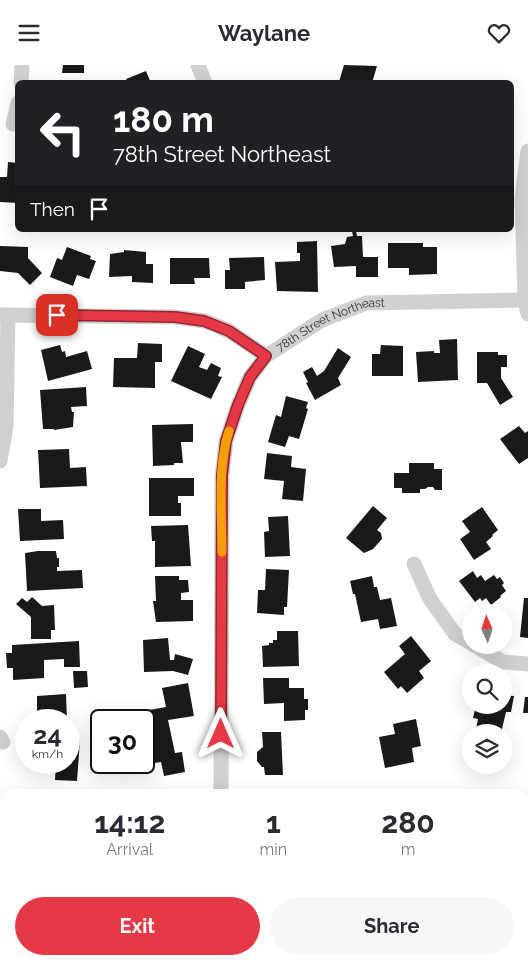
<!DOCTYPE html>
<style>
:root{--surface:#fff;--page:#f7f7f7;--text:#2b2b33;--muted:#7c7c81;--accent:#e63946}
body{margin:0;font-family:Raleway,sans-serif;background:var(--page);color:var(--text);height:100vh;display:flex;flex-direction:column;font-size:19px;white-space:nowrap}
*{box-sizing:border-box;margin:0}
p{font-size:16px;color:var(--muted)}
.icon{flex:none;width:28px;height:28px;fill:none;stroke:currentColor;stroke-width:2;stroke-linecap:round;stroke-linejoin:round}
.map{position:relative;flex:1;overflow:hidden}
.sheet{position:absolute;left:0px;top:724px;width:529px;height:176px;display:flex;flex-direction:column;background:var(--surface);border-radius:15px 15px 0 0;box-shadow:0 5px 20px #0002}
.sheet>*{flex:none}
.guide{position:absolute;left:15px;top:15px;width:499px;height:152px;border-radius:8px;box-shadow:0 5px 20px #0002;background:#202124;color:#fff;overflow:hidden}
.needle{width:32px;rotate:357deg}
.tools{position:absolute;left:462px;top:539px;display:grid;gap:10px}
.tools a{display:grid;place-items:center;width:50px;height:50px;border-radius:50%;background:var(--surface);box-shadow:0 5px 20px #0002;font-size:25px}
.speed{position:absolute;left:15px;top:644px;display:flex;gap:10px;font-size:25px;font-weight:700;text-align:center}
.speed>*{display:grid;place-content:center;width:65px;height:65px;border-radius:50%;background:var(--surface);box-shadow:0 5px 20px #0002;line-height:1}
.speed small{font-size:12px;font-weight:400}
.speed .limit{border:2px solid #111;border-radius:8px;background:#fff;color:#111}
.pin{position:absolute;display:grid;place-items:center;width:42px;height:42px;color:#fff;margin:-21px;border-radius:10px;box-shadow:0 2px 8px #0006}
.me{position:absolute;width:55px;margin:-28px;rotate:0deg;stroke-linejoin:round;filter:drop-shadow(0 0 4px #0008)}
.turn{display:flex;align-items:center;gap:18px;height:105px;padding:0 15px;font-size:22px}
.turn .icon{width:65px;height:65px;stroke-width:2.5}
.turn b{display:block;font-size:35px;line-height:42px}
.then{display:flex;align-items:center;height:48px;padding:0 15px;background:#0003;gap:10px;font-size:19px}
.eta{display:flex;justify-content:space-evenly;align-items:center;height:85px;text-align:center}
.eta b{font-size:30px;font-weight:700;line-height:35px}
.primary-button{display:flex;gap:10px;margin-top:auto;padding:10px 15px}
.primary-button a{flex:1;height:58px;border-radius:30px;background:var(--accent);color:#fff;font-size:20px;font-weight:700;line-height:58px;text-align:center}
.primary-button a+a{background:var(--page);color:var(--text)}
header{display:flex;justify-content:space-between;align-items:center;height:65px;padding:0 15px;background:var(--surface);font-size:22px;font-weight:700}
.map>svg:first-child{display:block}
</style>
<header><svg class="icon" aria-label="menu" viewBox="0 0 24 24"><path d="M4 6h16M4 12h16M4 18h16"/></svg>Waylane<svg class="icon" aria-label="heart" viewBox="0 0 24 24"><path d="M12 20l-8-8c-3-5 5-10 8-4 3-6 11-1 8 4z"/></svg></header>
<div class="map">
<svg width="528" height="899" viewBox="0 0 528 899">
<rect width="100%" height="100%" fill="#fff"/>
<path fill="#1a1a1a" d="M 63,0 L 84,0 L 84,8 L 62,8 Z
M 344,0 L 377,1 L 372,18 L 339,17 Z
M 146,6 L 151,18 L 128,18 L 126,14 Z
M 8,97 L 18,98 L 18,138 L 0,137 L 0,112 L 7,112 Z
M 352,166 L 356,166 L 357,171 L 362,171 L 363,192 L 378,192 L 378,212 L 356,212 L 356,201 L 334,202 L 331,181 L 345,179 L 347,172 L 353,171 Z
M 317,176 L 318,227 L 277,226 L 275,197 L 300,196 L 300,188 L 297,188 L 297,177 Z
M 388,178 L 423,178 L 423,182 L 437,182 L 437,209 L 409,210 L 409,203 L 388,203 Z
M 0,181 L 28,182 L 28,193 L 42,208 L 30,220 L 18,208 L 0,206 Z
M 67,182 L 91,191 L 90,194 L 96,196 L 89,214 L 77,210 L 73,221 L 50,212 L 57,193 L 62,195 Z
M 124,185 L 146,187 L 146,199 L 153,199 L 153,218 L 132,217 L 132,211 L 109,212 L 110,189 L 124,187 Z
M 264,192 L 265,215 L 245,217 L 245,224 L 225,224 L 225,205 L 230,205 L 229,193 Z
M 170,193 L 209,193 L 210,213 L 194,213 L 195,219 L 170,219 Z
M 457,274 L 458,315 L 418,317 L 416,287 L 434,286 L 434,288 L 440,288 L 439,275 Z
M 138,278 L 162,279 L 162,297 L 155,297 L 155,323 L 113,322 L 114,293 L 137,293 Z
M 60,280 L 62,287 L 65,286 L 66,292 L 87,286 L 92,304 L 48,316 L 41,285 Z
M 381,280 L 403,281 L 403,311 L 372,311 L 372,289 L 380,289 Z
M 188,281 L 205,289 L 199,302 L 207,305 L 211,298 L 221,303 L 218,311 L 222,312 L 211,334 L 171,316 Z
M 338,283 L 351,292 L 338,313 L 341,320 L 315,335 L 306,318 L 308,317 L 303,307 L 312,302 L 317,311 L 324,306 Z
M 477,287 L 498,287 L 498,290 L 507,290 L 507,302 L 501,302 L 501,313 L 513,332 L 500,340 L 487,318 L 477,318 Z
M 86,322 L 87,341 L 71,342 L 72,347 L 74,347 L 73,362 L 54,365 L 54,364 L 43,364 L 40,325 Z
M 286,331 L 308,337 L 306,343 L 308,344 L 299,374 L 289,371 L 285,382 L 268,377 L 276,350 L 281,352 Z
M 193,359 L 193,377 L 181,377 L 183,398 L 174,398 L 174,400 L 153,401 L 152,360 Z
M 519,361 L 525,368 L 528,366 L 528,393 L 519,399 L 500,374 Z
M 69,384 L 70,403 L 86,402 L 87,421 L 40,423 L 38,385 Z
M 267,388 L 292,391 L 291,402 L 306,404 L 303,436 L 282,434 L 284,416 L 264,414 Z
M 409,398 L 434,398 L 434,404 L 442,404 L 442,425 L 435,425 L 433,422 L 428,422 L 425,424 L 420,424 L 420,428 L 402,428 L 402,423 L 394,423 L 394,408 L 409,408 Z
M 149,413 L 194,413 L 194,431 L 178,431 L 178,438 L 181,438 L 181,451 L 149,451 Z
M 373,441 L 387,453 L 377,465 L 381,468 L 382,474 L 373,484 L 364,488 L 346,473 Z
M 482,442 L 498,465 L 492,470 L 493,471 L 486,477 L 491,484 L 474,495 L 460,474 L 470,467 L 462,456 Z
M 18,444 L 41,444 L 41,456 L 63,455 L 64,474 L 20,476 Z
M 288,451 L 290,491 L 265,492 L 264,467 L 269,466 L 268,452 Z
M 188,460 L 191,501 L 155,502 L 155,476 L 152,476 L 151,461 Z
M 38,486 L 56,486 L 57,493 L 59,493 L 59,502 L 57,502 L 57,506 L 82,505 L 83,523 L 27,526 L 25,488 Z
M 266,504 L 289,505 L 287,542 L 284,542 L 284,550 L 257,548 L 258,525 L 265,525 Z
M 473,506 L 477,513 L 481,510 L 485,516 L 494,510 L 497,514 L 500,512 L 504,518 L 502,520 L 506,526 L 500,531 L 501,532 L 491,540 L 486,533 L 482,536 L 480,533 L 475,537 L 459,516 Z
M 155,511 L 179,511 L 179,515 L 188,515 L 189,527 L 181,528 L 181,535 L 193,535 L 193,556 L 156,557 L 153,536 L 156,536 Z
M 372,511 L 374,522 L 377,522 L 380,535 L 391,533 L 397,561 L 380,564 L 378,554 L 361,557 L 355,529 L 353,529 L 350,516 Z
M 32,532 L 42,541 L 54,540 L 55,565 L 51,565 L 51,574 L 31,574 L 31,552 L 16,539 L 22,533 L 27,537 Z
M 524,533 L 528,533 L 528,573 L 520,572 Z
M 277,566 L 298,566 L 299,601 L 263,602 L 262,581 L 269,580 L 269,578 L 273,578 L 273,575 L 277,575 Z
M 411,571 L 431,596 L 419,606 L 424,613 L 407,628 L 401,621 L 398,624 L 384,607 L 405,589 L 399,581 Z
M 168,573 L 170,595 L 174,595 L 175,589 L 193,594 L 188,610 L 173,606 L 144,607 L 143,575 Z
M 79,576 L 80,602 L 64,602 L 64,594 L 44,595 L 44,613 L 13,615 L 13,603 L 7,603 L 6,588 L 12,588 L 12,580 Z
M 73,606 L 87,606 L 88,622 L 74,623 Z
M 263,613 L 289,613 L 289,623 L 304,623 L 304,634 L 308,634 L 308,645 L 305,645 L 305,655 L 284,656 L 284,638 L 264,639 Z
M 188,618 L 194,651 L 168,655 L 175,688 L 182,687 L 185,707 L 164,711 L 161,697 L 148,699 L 144,675 L 144,660 L 151,659 L 149,645 L 166,642 L 162,623 Z
M 66,629 L 67,655 L 48,655 L 48,650 L 45,650 L 45,646 L 37,647 L 37,631 Z
M 504,630 L 514,631 L 511,647 L 506,647 L 501,668 L 476,664 L 478,654 L 473,653 L 476,640 L 504,640 Z
M 525,632 L 528,632 L 528,648 L 523,648 Z
M 416,654 L 421,681 L 412,683 L 414,697 L 385,703 L 379,672 L 395,669 L 393,659 Z
M 262,667 L 281,667 L 283,710 L 265,710 L 264,702 L 262,702 L 257,696 L 257,687 L 263,682 Z
M 69,674 L 80,675 L 77,716 L 55,715 L 56,698 L 69,698 Z
M 175,725 L 195,726 L 195,729 L 175,729 Z
M 524,747 L 528,747 L 528,775 L 524,776 Z
M 524,847 L 528,847 L 528,876 L 525,876 L 526,886 L 524,886 Z
M 0,883 L 5,883 L 5,895 L 29,896 L 29,899 L 0,899 Z
M 134,895 L 148,895 L 148,899 L 135,899 Z
M 238,895 L 275,895 L 276,899 L 238,899 Z
M 289,895 L 308,895 L 308,896 L 289,898 Z
M 419,895 L 434,895 L 434,898 L 419,898 Z"/>
<g fill="none" stroke-linecap="round" stroke-linejoin="round">
<g stroke="#d0d0d0" stroke-width="15">
<path d="M 198,0 L 205,18"/>
<path d="M 21,18 L 22,0"/>
<path d="M 13,59 L 18,38"/>
<path d="M 528,86 L 522,133 L 525,235 L 528,249"/>
<path id="s1" d="M 0,250 L 175,252 L 205,256 L 229,266 L 266,291 L 322,255 L 366,238 L 525,235"/>
<path d="M 0,396 L 6,361 L 8,250"/>
<path d="M 414,499 L 430,534 L 455,569 L 471,578"/>
<path d="M 474,580 L 503,597 L 528,599"/>
<path d="M 0,672 L 3,677"/>
<path d="M 221,729 L 222,411 L 226,376 L 238,340 L 250,312 L 266,291"/>
<path d="M 524,821 L 528,821"/>
<path d="M 0,822 L 3,863"/>
</g>
</g>
<g fill="none" stroke-linecap="round" stroke-linejoin="round">
<defs>
<path id="route" d="M 57,250 L 175,252 L 204,256 L 229,266 L 266,291 L 250,312 L 238,340 L 226,376 L 222,410 L 221,669"/>
</defs>
<use href="#route" stroke="#96252e" stroke-width="12"/>
<use href="#route" stroke="#e63946" stroke-width="9"/>
<path stroke="#f59e0b" stroke-width="9" d="M 222,487 C 222,448 217,403 229,366"/>
</g>
<g text-anchor="middle" dominant-baseline="central" stroke-width="5" stroke-linejoin="round" paint-order="stroke">
<g font-size="12" fill="#333" stroke="#fff">
<text stroke="none"><textPath href="#s1" startOffset="349">78th Street Northeast</textPath></text>
</g>
</g>
</svg>
<div class="tools">
<a><svg class="needle" viewBox="-14 -14 28 28"><path d="M0-13l5 13h-10z" fill="#e53935"/><path d="M0 13l5-13h-10z" fill="#7c7c81"/></svg></a>
<a><svg class="icon" aria-label="search" viewBox="0 0 24 24"><circle cx="10" cy="10" r="6"/><path d="M15 15l6 6"/></svg></a>
<a><svg class="icon" aria-label="layers" viewBox="0 0 24 24"><path d="M12 4l9 5-9 5-9-5zM3 14l9 5 9-5"/></svg></a>
</div>
<div class="speed"><div>24<small>km/h</small></div><div class="limit">30</div></div>
<div class="pin" style="left:57px;top:250px;background:#d93025"><svg class="icon" aria-label="arrive" viewBox="0 0 24 24"><path d="M6 21V4h12l-3 4 3 4H6"/></svg></div>
<svg class="me" style="left:221px;top:669px" viewBox="-20 -20 40 40"><path d="M0-17L14 15 0 8-14 15z" fill="#e63946" stroke="#fff" stroke-width="4"/></svg>
<div class="guide">
<div class="turn"><svg class="icon" aria-label="left" viewBox="0 0 24 24"><path d="M17 20v-9H6M10 6l-5 5 5 5"/></svg><div><b>180 m</b>78th Street Northeast</div></div>
<div class="then">Then<svg class="icon" aria-label="arrive" viewBox="0 0 24 24"><path d="M6 21V4h12l-3 4 3 4H6"/></svg></div>
</div>
<section class="sheet">
<div class="eta">
<div><b>14:12</b><p>Arrival</p></div>
<div><b>1</b><p>min</p></div>
<div><b>280</b><p>m</p></div>
</div>
<div class="primary-button"><a>Exit</a><a>Share</a></div>
</section>
</div>
